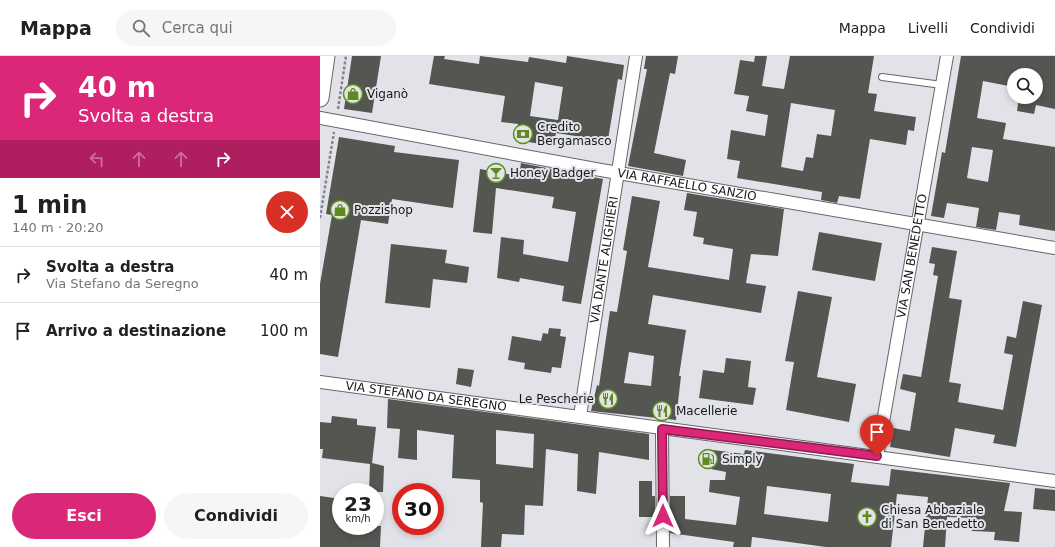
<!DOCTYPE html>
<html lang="it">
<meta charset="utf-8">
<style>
:root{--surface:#fff;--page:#f6f6f6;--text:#202124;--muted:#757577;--line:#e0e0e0;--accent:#db2777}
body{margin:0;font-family:"DejaVu Sans",sans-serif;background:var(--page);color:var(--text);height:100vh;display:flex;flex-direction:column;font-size:15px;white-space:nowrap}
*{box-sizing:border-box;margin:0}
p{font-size:13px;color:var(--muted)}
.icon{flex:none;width:22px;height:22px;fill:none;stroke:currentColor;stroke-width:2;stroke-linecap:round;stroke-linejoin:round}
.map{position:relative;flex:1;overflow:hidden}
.panel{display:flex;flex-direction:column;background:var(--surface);width:320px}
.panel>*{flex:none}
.hud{background:#db2777;color:#fff;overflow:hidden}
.buttons{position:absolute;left:687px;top:12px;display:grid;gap:8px}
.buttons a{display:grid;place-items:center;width:36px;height:36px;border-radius:50%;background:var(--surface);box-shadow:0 2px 6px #0003;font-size:20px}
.speed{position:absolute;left:12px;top:427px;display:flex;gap:8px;font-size:20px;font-weight:700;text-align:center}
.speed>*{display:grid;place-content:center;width:52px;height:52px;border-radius:50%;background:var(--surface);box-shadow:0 2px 6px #0003;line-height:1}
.speed small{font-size:10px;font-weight:400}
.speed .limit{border:6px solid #d22;background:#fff;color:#111}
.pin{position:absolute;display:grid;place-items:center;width:34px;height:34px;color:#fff;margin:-41px -17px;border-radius:50% 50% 50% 0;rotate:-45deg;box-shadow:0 0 4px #0007}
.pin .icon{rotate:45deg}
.me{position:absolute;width:44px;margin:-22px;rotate:0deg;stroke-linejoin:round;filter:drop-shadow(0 0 3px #0008)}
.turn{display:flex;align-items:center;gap:14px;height:84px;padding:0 12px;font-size:18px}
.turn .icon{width:52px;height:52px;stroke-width:2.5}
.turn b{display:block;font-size:28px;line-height:34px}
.lanes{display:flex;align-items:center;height:38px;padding:0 12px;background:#0003;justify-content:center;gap:20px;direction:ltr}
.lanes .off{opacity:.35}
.round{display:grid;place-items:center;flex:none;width:42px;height:42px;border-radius:21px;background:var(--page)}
.headline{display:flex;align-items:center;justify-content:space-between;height:68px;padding:0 12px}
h1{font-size:24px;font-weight:600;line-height:30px}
.primary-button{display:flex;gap:8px;margin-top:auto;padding:8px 12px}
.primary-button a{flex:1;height:46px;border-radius:24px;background:var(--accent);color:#fff;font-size:16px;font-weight:600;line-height:46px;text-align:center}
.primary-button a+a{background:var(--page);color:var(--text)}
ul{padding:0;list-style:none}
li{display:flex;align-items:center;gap:12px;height:56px;padding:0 12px;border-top:1px solid var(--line)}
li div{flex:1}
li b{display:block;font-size:15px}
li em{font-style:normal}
header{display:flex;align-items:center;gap:24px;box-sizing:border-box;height:56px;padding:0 20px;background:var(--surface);border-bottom:1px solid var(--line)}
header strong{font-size:19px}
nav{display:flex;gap:22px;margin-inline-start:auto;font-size:14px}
.search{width:280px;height:36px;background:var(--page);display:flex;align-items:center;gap:10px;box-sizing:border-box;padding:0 14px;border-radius:22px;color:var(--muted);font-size:15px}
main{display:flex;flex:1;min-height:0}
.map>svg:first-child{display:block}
</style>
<header>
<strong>Mappa</strong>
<div class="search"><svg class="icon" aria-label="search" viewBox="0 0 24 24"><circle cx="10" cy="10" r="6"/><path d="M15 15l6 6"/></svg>Cerca qui</div>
<nav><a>Mappa</a><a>Livelli</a><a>Condividi</a></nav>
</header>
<main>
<section class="panel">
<div class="hud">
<div class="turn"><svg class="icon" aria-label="right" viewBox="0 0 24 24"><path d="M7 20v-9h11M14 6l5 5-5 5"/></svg><div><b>40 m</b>Svolta a destra</div></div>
<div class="lanes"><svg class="icon off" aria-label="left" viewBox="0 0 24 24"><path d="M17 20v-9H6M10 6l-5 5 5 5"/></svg><svg class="icon off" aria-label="ahead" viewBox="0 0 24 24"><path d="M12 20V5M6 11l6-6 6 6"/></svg><svg class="icon off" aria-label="ahead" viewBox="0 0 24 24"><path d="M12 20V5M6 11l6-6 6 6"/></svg><svg class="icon" aria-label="right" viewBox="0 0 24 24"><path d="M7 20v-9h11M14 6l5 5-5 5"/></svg></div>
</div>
<div class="headline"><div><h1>1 min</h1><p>140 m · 20:20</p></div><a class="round" style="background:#d93025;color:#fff"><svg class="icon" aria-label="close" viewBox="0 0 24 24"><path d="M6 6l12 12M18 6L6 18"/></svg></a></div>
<ul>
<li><svg class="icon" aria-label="right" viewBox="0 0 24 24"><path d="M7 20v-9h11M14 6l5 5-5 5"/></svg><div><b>Svolta a destra</b><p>Via Stefano da Seregno</p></div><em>40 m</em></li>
<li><svg class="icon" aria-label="arrive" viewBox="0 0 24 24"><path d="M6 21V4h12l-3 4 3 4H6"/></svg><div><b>Arrivo a destinazione</b></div><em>100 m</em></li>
</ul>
<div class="primary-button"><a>Esci</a><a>Condividi</a></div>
</section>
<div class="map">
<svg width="735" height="491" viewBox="0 0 735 491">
<rect width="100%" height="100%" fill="#e1e3e8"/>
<path fill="#535651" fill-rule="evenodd" d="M 32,0 L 61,0 L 52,57 L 24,53 Z
M 114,0 L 125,0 L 124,3 L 159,8 L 160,0 L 208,6 L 209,1 L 246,7 L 247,0 L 304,9 L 302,24 L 298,23 L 287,90 L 262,86 L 262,81 L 236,77 L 233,90 L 196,84 L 198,68 L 181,66 L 185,40 L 109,28 ZM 215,26 L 243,31 L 238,64 L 210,60 Z
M 326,0 L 358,0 L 355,18 L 350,17 L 334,97 L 366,104 L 363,120 L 308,110 L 327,13 L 324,13 Z
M 435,0 L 447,0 L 442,30 L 464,33 L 470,0 L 554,0 L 548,37 L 557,38 L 554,55 L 596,61 L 594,75 L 588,74 L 586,89 L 550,83 L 540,143 L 519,140 L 517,147 L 501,144 L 502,136 L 417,122 L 420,105 L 407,103 L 411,74 L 445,80 L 448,59 L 426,55 L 429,40 L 414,38 L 420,4 L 434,6 ZM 471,47 L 515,54 L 511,80 L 497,78 L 493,102 L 486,101 L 483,115 L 461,111 Z
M 641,0 L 735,0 L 735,53 L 716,49 L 714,58 L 697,55 L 699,41 L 716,41 L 716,19 L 694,19 L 694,31 L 663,25 L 657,62 L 686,67 L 683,83 L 735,91 L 735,175 L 699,169 L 700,159 L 679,156 L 676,174 L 656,171 L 659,152 L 627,147 L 624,162 L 611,160 L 622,96 L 625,97 ZM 652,91 L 673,94 L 668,126 L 647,122 Z
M 19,81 L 75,90 L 74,96 L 139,104 L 133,152 L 72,143 L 68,168 L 41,164 L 18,301 L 0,298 L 0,228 L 12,159 L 6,158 Z
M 201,107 L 283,123 L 261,248 L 242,245 L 244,230 L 200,222 L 199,226 L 177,222 L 181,181 L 204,184 L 203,198 L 248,206 L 256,156 L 232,152 L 234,141 L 176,132 L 172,178 L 153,176 L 160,113 L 199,120 Z
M 367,137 L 464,153 L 458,200 L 431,198 L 426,227 L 446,230 L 441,257 L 333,239 L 328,268 L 366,274 L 359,320 L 361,320 L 356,364 L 271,355 L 277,329 L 279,330 L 290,255 L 297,256 L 307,195 L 303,194 L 312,140 L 340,145 L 328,211 L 409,224 L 413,193 L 383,188 L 384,182 L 373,180 L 377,156 L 364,154 ZM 309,296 L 334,300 L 331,330 L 304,327 Z
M 499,176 L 562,187 L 555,225 L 492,214 Z
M 71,188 L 127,194 L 125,207 L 149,211 L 147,227 L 113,223 L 110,252 L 65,247 Z
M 612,191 L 637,195 L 629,242 L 642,244 L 629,326 L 641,328 L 638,346 L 683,354 L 693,299 L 684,297 L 687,280 L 696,282 L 703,245 L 722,249 L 696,391 L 673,387 L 675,379 L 635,372 L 630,401 L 570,391 L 573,372 L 590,375 L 596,337 L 580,333 L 583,318 L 601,321 L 618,220 L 613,219 L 615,208 L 609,207 Z
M 478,235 L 512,241 L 497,321 L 536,328 L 529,366 L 466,354 L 474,306 L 465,305 Z
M 229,272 L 241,273 L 240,280 L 246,281 L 241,312 L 232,311 L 231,317 L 204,313 L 205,307 L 188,304 L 192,280 L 221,285 L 223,277 L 228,278 Z
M 406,302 L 431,305 L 428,331 L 436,332 L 433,349 L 379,342 L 383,314 L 404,317 Z
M 138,312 L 154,314 L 151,331 L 136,328 Z
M 68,343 L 329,378 L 329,404 L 279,396 L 276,438 L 257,435 L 258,398 L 226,393 L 223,450 L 205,449 L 204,479 L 182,478 L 181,491 L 161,491 L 163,447 L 160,446 L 160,424 L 132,422 L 134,379 L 97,374 L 97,404 L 78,402 L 80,373 L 67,372 ZM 176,374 L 214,378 L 213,412 L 176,408 Z
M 12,360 L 37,363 L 37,369 L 56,371 L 52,407 L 64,410 L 63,436 L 49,436 L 50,408 L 2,402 L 3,393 L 0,393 L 0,366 L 11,367 Z
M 393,394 L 424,398 L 425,394 L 534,408 L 531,426 L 549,428 L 569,430 L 571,413 L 690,427 L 684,455 L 702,456 L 699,486 L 674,484 L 675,476 L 652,475 L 653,462 L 627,461 L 625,491 L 603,491 L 608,441 L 577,438 L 571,491 L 506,491 L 432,481 L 431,491 L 413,491 L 414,486 L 350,477 L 350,440 L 365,440 L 365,463 L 416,469 L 420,441 L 389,436 L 390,424 L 405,424 L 406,416 L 391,413 ZM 447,430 L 511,438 L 508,466 L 444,458 Z
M 319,425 L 332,425 L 332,440 L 335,440 L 335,461 L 319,461 Z
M 715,432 L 735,434 L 735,455 L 713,453 Z
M 0,440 L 21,443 L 21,470 L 61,470 L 60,491 L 0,491 Z"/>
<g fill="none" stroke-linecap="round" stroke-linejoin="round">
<defs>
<path id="lane" d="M 562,21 L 622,29"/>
<g id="street">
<path id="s1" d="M 0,62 L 281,114 L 735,192"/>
<path id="s2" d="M 0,326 L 735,425"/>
<path id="s3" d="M 260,360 L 316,0"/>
<path d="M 342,373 L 343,491"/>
<path id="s4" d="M 557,400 L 627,0"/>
</g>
<path id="secondary" d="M 0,42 L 6,0"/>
</defs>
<use href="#lane" stroke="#64666b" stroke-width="8"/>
<use href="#street" stroke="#64666b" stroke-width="14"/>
<use href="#secondary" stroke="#64666b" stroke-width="19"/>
<path stroke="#848589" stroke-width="2.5" stroke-dasharray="3 2" stroke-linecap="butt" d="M 18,53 L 26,0
M 0,162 L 14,76"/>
<use href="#lane" stroke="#fff" stroke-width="6"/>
<use href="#street" stroke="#fff" stroke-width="12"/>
<use href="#secondary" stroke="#fff" stroke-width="17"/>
</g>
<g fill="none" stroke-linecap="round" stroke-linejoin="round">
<defs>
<path id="route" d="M 343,460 L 342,373 L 557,400"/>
</defs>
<use href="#route" stroke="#8e194d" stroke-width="10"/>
<use href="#route" stroke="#db2777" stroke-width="7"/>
</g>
<defs>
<symbol id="shop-ring" viewBox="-11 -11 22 22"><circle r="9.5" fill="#e1e3e8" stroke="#5e8b1c" stroke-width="1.5"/><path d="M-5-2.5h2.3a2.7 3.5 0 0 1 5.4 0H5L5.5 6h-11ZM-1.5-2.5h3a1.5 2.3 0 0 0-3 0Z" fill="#5e8b1c"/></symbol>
<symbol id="bank-ring" viewBox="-11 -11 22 22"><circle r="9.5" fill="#e1e3e8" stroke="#5e8b1c" stroke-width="1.5"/><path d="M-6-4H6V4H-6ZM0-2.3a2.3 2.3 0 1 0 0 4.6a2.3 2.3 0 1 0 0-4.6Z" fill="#5e8b1c"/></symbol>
<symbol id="bar-ring" viewBox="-11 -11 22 22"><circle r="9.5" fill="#e1e3e8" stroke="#5e8b1c" stroke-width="1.5"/><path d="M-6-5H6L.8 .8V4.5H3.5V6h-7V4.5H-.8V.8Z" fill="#5e8b1c"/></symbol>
<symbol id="restaurant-ring" viewBox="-11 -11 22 22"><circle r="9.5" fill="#e1e3e8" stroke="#5e8b1c" stroke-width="1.5"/><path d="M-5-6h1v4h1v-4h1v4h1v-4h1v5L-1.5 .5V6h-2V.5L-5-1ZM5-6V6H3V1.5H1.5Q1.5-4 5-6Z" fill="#5e8b1c"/></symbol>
<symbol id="fuel-ring" viewBox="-11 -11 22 22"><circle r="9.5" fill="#e1e3e8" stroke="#5e8b1c" stroke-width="1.5"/><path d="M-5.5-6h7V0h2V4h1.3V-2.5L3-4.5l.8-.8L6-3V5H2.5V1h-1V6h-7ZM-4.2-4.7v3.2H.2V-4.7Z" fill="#5e8b1c"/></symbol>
<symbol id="church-ring" viewBox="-11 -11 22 22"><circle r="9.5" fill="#e1e3e8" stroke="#5e8b1c" stroke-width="1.5"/><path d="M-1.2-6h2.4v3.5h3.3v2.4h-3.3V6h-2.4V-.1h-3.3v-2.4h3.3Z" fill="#5e8b1c"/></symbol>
</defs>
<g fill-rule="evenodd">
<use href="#shop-ring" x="22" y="27" width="22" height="22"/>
<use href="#bank-ring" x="192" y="67" width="22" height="22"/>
<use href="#bar-ring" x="165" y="106" width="22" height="22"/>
<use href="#shop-ring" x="9" y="143" width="22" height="22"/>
<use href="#restaurant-ring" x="277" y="332" width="22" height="22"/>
<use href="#restaurant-ring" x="331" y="344" width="22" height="22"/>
<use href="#fuel-ring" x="377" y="392" width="22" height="22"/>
<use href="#church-ring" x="536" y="450" width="22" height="22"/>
</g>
<g text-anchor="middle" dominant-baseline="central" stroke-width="4" stroke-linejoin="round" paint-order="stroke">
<g font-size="12" fill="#17181a" stroke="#e1e3e8" text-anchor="start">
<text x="47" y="38">Viganò</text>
<text x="217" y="71">Credito<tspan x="217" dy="14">Bergamasco</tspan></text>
<text x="190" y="117">Honey Badger</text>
<text x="34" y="154">Pozzishop</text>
<text x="274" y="343" text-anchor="end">Le Pescherie</text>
<text x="356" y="355">Macellerie</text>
<text x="402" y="403">Simply</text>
<text x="561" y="454">Chiesa Abbaziale<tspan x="561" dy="14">di San Benedetto</tspan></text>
</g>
<g font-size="12" fill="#17181a" stroke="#e1e3e8">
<text stroke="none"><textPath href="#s1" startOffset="373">VIA RAFFAELLO SANZIO</textPath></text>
<text stroke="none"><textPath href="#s4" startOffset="203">VIA SAN BENEDETTO</textPath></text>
<text stroke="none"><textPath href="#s3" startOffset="158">VIA DANTE ALIGHIERI</textPath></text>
<text stroke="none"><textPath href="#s2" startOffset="107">VIA STEFANO DA SEREGNO</textPath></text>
</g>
</g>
</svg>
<div class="buttons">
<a><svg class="icon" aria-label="search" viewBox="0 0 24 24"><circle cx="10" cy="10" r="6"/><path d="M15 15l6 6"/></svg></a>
</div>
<div class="speed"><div>23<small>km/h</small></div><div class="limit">30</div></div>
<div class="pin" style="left:557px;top:400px;background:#d93025"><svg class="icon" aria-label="arrive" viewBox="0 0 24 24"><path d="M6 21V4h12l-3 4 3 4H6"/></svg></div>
<svg class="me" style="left:343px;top:460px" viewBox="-20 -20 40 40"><path d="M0-17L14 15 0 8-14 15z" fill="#db2777" stroke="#fff" stroke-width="4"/></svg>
</div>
</main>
